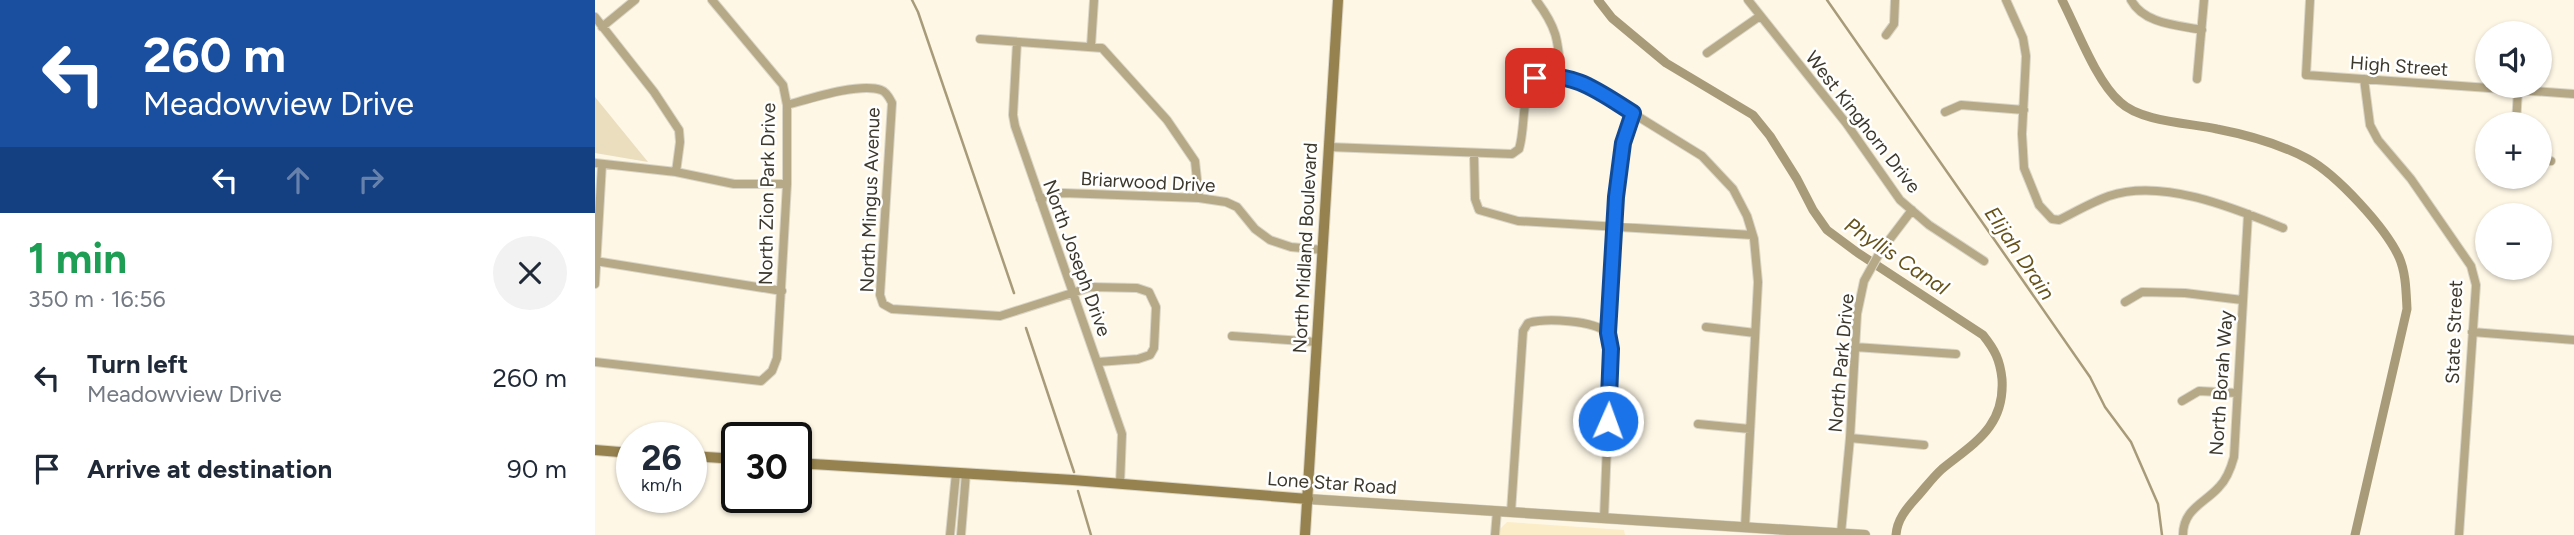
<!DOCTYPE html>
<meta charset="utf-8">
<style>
:root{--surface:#fff;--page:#f2f2f3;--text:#1f2937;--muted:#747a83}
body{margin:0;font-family:Figtree,sans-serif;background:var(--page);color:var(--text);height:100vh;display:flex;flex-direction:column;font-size:26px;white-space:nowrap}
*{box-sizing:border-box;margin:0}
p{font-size:23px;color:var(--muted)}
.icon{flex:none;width:38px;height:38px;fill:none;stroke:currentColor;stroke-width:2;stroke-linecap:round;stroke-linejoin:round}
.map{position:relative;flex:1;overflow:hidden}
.drawer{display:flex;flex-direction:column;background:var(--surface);width:595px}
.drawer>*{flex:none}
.hud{background:#1a4fa0;color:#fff;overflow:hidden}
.controls{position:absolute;left:1880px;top:21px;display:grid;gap:14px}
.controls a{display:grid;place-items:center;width:77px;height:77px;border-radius:50%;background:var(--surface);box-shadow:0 2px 5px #0004;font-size:35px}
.speed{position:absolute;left:21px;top:422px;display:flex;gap:14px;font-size:35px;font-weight:700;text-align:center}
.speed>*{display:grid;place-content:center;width:91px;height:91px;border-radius:50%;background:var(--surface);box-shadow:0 2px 5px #0004;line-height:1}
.speed small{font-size:18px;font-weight:400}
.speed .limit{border:4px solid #111;border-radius:10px;background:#fff;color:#111}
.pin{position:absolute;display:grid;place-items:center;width:60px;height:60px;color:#fff;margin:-30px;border-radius:14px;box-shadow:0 4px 10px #0006}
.me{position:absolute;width:77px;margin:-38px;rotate:2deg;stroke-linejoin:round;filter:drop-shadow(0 0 5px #0008)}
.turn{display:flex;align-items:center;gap:24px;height:147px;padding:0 28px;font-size:32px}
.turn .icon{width:91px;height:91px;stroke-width:2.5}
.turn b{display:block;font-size:49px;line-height:60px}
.lanes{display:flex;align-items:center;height:66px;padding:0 28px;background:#0003;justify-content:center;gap:35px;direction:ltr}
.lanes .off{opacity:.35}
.round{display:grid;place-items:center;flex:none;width:74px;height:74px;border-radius:37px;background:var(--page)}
.headline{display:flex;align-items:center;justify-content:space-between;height:119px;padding:0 28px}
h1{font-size:42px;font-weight:700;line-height:52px;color:#1e9e55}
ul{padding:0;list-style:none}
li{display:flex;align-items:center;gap:21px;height:91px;padding:0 28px}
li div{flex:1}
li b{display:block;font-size:26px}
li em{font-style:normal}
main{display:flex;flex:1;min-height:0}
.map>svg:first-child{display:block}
</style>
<main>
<section class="drawer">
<div class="hud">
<div class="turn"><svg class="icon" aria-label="left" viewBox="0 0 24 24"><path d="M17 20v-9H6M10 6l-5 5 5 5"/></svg><div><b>260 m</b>Meadowview Drive</div></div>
<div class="lanes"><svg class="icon" aria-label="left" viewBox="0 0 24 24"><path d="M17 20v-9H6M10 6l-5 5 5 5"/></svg><svg class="icon off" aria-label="ahead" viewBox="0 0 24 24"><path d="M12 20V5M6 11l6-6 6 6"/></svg><svg class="icon off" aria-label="right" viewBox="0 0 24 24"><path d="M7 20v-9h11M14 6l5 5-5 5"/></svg></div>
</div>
<div class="headline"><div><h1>1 min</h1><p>350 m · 16:56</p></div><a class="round"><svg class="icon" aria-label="close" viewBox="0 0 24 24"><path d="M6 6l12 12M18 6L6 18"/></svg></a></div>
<ul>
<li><svg class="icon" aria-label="left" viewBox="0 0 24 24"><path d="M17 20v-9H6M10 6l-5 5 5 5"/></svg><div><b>Turn left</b><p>Meadowview Drive</p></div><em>260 m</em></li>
<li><svg class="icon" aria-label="arrive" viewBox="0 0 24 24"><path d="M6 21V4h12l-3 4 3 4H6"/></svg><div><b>Arrive at destination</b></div><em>90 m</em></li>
</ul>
</section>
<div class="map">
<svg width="1979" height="535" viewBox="0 0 1979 535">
<rect width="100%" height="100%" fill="#fef7e6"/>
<path fill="#fbedc7" d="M 912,522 L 1029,530 L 1030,535 L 905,535 L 905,529 Z"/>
<path fill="#eadebf" d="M 0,97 L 53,162 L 0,153 Z"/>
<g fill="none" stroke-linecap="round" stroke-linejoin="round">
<path stroke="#a89b79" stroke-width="2.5" d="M 317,0 L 323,12 L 419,293
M 1232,0 L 1431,285 L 1495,377 L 1510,407 L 1536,442 L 1563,504 L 1567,535
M 431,328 L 479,472
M 483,491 L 496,535"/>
<path stroke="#a89b79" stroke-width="9" d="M 1003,0 L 1017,18 L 1071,63 L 1158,115 L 1175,136 L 1202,179 L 1218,210 L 1232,230 L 1263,253 L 1388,335 C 1400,350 1405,360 1407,379 C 1410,427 1379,443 1347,469 C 1338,477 1330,488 1321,498 C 1311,509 1302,520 1301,535
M 1467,0 C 1482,29 1501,81 1525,102 C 1546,122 1595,123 1622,129 C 1653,135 1685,144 1713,159 C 1742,175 1790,227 1804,257 C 1811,273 1811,291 1812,309 L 1760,535"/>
<defs>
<path id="minor" d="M 941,0 C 963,29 963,41 966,76
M 1153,0 L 1251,123 L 1305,200 L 1334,225 L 1389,261
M 1411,0 L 1428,38 L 1431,56 L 1427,134 L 1429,168 L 1444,205 L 1457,219 L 1464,220 C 1480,212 1497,202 1514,196 C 1567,178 1639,208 1688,228
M 1536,0 C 1549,24 1582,25 1607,30
M 1715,0 L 1711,75 L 1979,94
M 0,17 L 59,92 L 84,130 L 85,142 L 81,172
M 7,27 L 40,0
M 1291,35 L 1299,24 L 1300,0
M 385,39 L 507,48 L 572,120 L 600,161 L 604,198
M 422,42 L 418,115 L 420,126 L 527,434 L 525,484
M 496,46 L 499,0
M 1112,53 L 1165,16
M 1602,79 L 1609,0
M 1769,79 L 1775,125 L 1783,140 L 1816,179 L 1876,266 L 1881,285 L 1864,535
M 192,105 C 214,99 265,82 286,90 C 292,92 295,99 297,103 L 285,295 L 288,304 L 297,309 L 405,316 L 496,287 L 542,288 L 554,292 L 561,307 L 559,348 L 555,355 L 543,359 L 503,362
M 1350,112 L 1366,105 L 1429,110
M 1921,124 L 1923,90
M 734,147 L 917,154 L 924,149 C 931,126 925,98 940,78 L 966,76 L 992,85 L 1107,156 L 1138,189 L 1152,216 L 1159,239 L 1163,282 L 1150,527
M 879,154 L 880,199 L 884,210 L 923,221 L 1157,235
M 1890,157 L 1892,157
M 1944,159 L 1956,161
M 0,163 L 81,172 L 139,184 L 192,184
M 445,199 L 468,193 L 604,198 L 631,202 L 642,207 L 660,229 L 675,240 L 696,247 L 728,250
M 0,261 L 187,291
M 0,284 L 7,164
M 1530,302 L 1547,292 L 1590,293 L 1647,300
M 1111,327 L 1160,333
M 1877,332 L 1979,340
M 637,336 L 722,342
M 1260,347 L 1361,354
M 0,362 L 166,381 L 177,371 L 182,358 L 192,184 L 192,105 L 188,85 L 117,0
M 1587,401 L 1604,391 L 1642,393
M 1103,424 L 1155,429
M 1255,438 L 1329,445
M 916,512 L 928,331 L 933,323 C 951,318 998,320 1013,333
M 1009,518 L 1016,349 L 1013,333 L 1021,197 L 1028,143 L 1038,113
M 1246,533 L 1255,438 L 1262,314 L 1269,281 L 1285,252 L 1317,210
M 355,535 L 361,473
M 366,535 L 371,473
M 900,535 L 902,511
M 1588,535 C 1588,509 1610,503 1624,487 C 1632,479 1636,468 1639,457 L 1653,214"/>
<path id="tertiary" d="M 713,499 L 1270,535"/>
<path id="secondary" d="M 0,450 L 37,453
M 96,456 L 142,459
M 201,463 L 478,480 L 713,499
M 710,535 L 743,0"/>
</defs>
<use href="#minor" stroke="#dbd5c5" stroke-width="10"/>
<use href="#tertiary" stroke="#dbd5c5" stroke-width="11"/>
<use href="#secondary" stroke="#dbd5c5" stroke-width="12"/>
<use href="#minor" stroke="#b6a987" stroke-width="8"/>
<use href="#tertiary" stroke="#b6a987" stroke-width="10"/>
<use href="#secondary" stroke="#96824f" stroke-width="10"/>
</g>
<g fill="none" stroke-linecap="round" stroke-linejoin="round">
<defs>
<path id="route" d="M 940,78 C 978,70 1007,94 1038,113 L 1028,143 L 1021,197 L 1013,333 L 1016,349 L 1013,421"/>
</defs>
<use href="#route" stroke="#114b97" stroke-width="18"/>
<use href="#route" stroke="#1a73e8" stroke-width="12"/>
</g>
<g text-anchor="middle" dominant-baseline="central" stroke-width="5" stroke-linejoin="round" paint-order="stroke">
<g font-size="19" fill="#3c382c" stroke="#fff">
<text transform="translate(1804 66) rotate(4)">High Street</text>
<text transform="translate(1268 122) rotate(52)">West Kinghorn Drive</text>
<text transform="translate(553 182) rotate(3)">Briarwood Drive</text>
<text transform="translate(172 194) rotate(-89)">North Zion Park Drive</text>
<text transform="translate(275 200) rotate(-88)">North Mingus Avenue</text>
<text transform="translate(710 248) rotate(-87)">North Midland Boulevard</text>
<text transform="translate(482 258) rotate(70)">North Joseph Drive</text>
<text transform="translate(1859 332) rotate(-88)">State Street</text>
<text transform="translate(1246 363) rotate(-85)">North Park Drive</text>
<text transform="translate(1626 383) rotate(-86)">North Borah Way</text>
<text transform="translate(737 483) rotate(4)">Lone Star Road</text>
</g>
<g font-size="21" font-style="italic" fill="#675319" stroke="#fff">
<text transform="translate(1425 253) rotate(56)">Elijah Drain</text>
<text transform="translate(1302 256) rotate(34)">Phyllis Canal</text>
</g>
</g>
</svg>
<div class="controls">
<a><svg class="icon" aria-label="sound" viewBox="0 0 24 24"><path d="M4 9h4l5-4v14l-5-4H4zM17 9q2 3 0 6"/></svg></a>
<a>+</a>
<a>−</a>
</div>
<div class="speed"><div>26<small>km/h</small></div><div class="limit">30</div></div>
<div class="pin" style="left:940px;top:78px;background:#d93025"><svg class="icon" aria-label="arrive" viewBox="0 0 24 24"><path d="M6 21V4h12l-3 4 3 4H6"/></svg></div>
<svg class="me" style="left:1013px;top:421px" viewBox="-20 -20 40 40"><circle r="17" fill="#1a73e8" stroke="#fff" stroke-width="3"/><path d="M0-11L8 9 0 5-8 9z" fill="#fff"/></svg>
</div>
</main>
